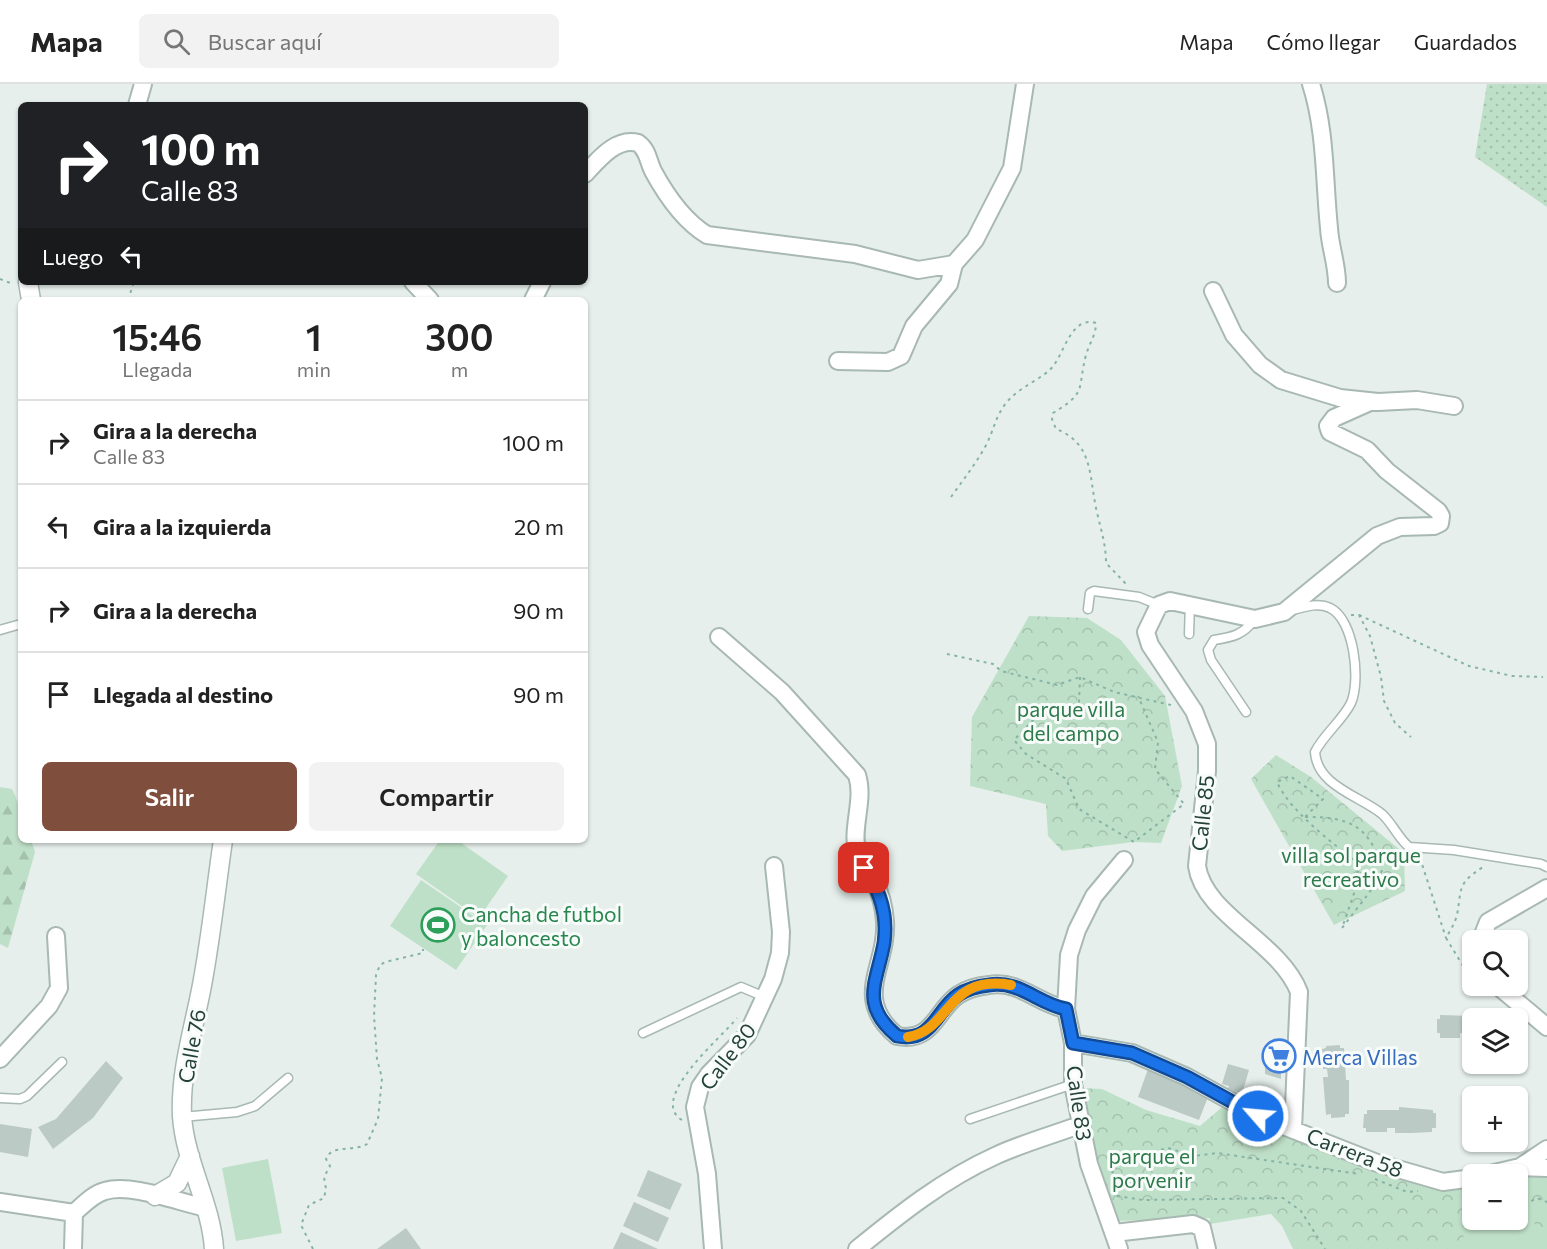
<!DOCTYPE html>
<html lang="es">
<meta charset="utf-8">
<style>
:root{--surface:#fff;--page:#f2f2f2;--text:#222;--muted:#767676;--line:#e0e0e0;--accent:#804e3d}
body{margin:0;font-family:Commissioner,sans-serif;background:var(--page);color:var(--text);height:100vh;display:flex;flex-direction:column;font-size:22px;white-space:nowrap}
*{box-sizing:border-box;margin:0}
p{font-size:20px;color:var(--muted)}
.icon{flex:none;width:33px;height:33px;fill:none;stroke:currentColor;stroke-width:2;stroke-linecap:round;stroke-linejoin:round}
.map{position:relative;flex:1;overflow:hidden}
.panel{position:absolute;left:18px;top:213px;width:570px;height:546px;display:flex;flex-direction:column;background:var(--surface);border-radius:9px;box-shadow:0 2px 4px #0004}
.panel>*{flex:none}
.top-card{position:absolute;left:18px;top:18px;width:570px;height:183px;border-radius:9px;box-shadow:0 2px 4px #0004;background:#202124;color:#fff;overflow:hidden}
.controls{position:absolute;left:1462px;top:846px;display:grid;gap:12px}
.controls a{display:grid;place-items:center;width:66px;height:66px;border-radius:9px;background:var(--surface);box-shadow:0 2px 4px #0004;font-size:30px}
.pin{position:absolute;display:grid;place-items:center;width:51px;height:51px;color:#fff;margin:-26px;border-radius:12px;box-shadow:0 3px 9px #0006}
.me{position:absolute;width:66px;margin:-33px;rotate:297deg;stroke-linejoin:round;filter:drop-shadow(0 0 4px #0008)}
.turn{display:flex;align-items:center;gap:21px;height:126px;padding:0 24px;font-size:27px}
.turn .icon{width:78px;height:78px;stroke-width:2.5}
.turn b{display:block;font-size:42px;line-height:51px}
.then{display:flex;align-items:center;height:57px;padding:0 24px;background:#0003;gap:12px;font-size:22px}
.eta{display:flex;justify-content:space-evenly;align-items:center;height:102px;text-align:center}
.eta b{font-size:36px;font-weight:600;line-height:42px}
.button{display:flex;gap:12px;margin-top:auto;padding:12px 24px}
.button a{flex:1;height:69px;border-radius:9px;background:var(--accent);color:#fff;font-size:24px;font-weight:600;line-height:69px;text-align:center}
.button a+a{background:var(--page);color:var(--text)}
ul{padding:0;list-style:none}
li{display:flex;align-items:center;gap:18px;height:84px;padding:0 24px;border-top:2px solid var(--line)}
li div{flex:1}
li b{display:block;font-size:22px}
li em{font-style:normal}
header{display:flex;align-items:center;gap:36px;box-sizing:border-box;height:84px;padding:0 30px;background:var(--surface);border-bottom:2px solid var(--line)}
header strong{font-size:28px}
nav{display:flex;gap:33px;margin-inline-start:auto;font-size:21px}
.search{width:420px;height:54px;background:var(--page);display:flex;align-items:center;gap:15px;box-sizing:border-box;padding:0 21px;border-radius:9px;color:var(--muted);font-size:22px}
.map>svg:first-child{display:block}
</style>
<header>
<strong>Mapa</strong>
<div class="search"><svg class="icon" aria-label="search" viewBox="0 0 24 24"><circle cx="10" cy="10" r="6"/><path d="M15 15l6 6"/></svg>Buscar aquí</div>
<nav><a>Mapa</a><a>Cómo llegar</a><a>Guardados</a></nav>
</header>
<div class="map">
<svg width="1547" height="1165" viewBox="0 0 1547 1165">
<defs>
<pattern id="grass-dots" width="8" height="8" patternUnits="userSpaceOnUse" patternTransform="scale(1.5)"><rect width="8" height="8" fill="#bfe0c8"/><path d="M2 2h.1M6 6h.1" fill="none" stroke="#a4c1ad" stroke-width="1.8" stroke-linecap="round"/></pattern>
<pattern id="forest-firs" width="22" height="20" patternUnits="userSpaceOnUse" patternTransform="scale(1.5)"><rect width="22" height="20" fill="#bfe0c8"/><path d="M5 1l3.5 6h-7zM16 11l3.5 6h-7z" fill="#a4c1ad"/></pattern>
<pattern id="park-crowns" width="20" height="18" patternUnits="userSpaceOnUse" patternTransform="scale(1.5)"><rect width="20" height="18" fill="#bfe0c8"/><path d="M2 6a3 3 0 1 1 6 0M12 15a3 3 0 1 1 6 0" fill="none" stroke="#a4c1ad"/></pattern>
</defs>
<rect width="100%" height="100%" fill="#e6efeb"/>
<path fill="url(#grass-dots)" d="M 1487,0 L 1547,0 L 1547,123 L 1475,73 Z"/>
<path fill="url(#forest-firs)" d="M 0,703 L 12,705 C 21,722 21,737 21,756 L 31,756 L 35,768 L 8,864 L 0,860 Z"/>
<path fill="url(#park-crowns)" d="M 1029,532 L 1087,534 L 1121,556 L 1165,612 L 1182,702 L 1161,759 L 1133,758 L 1062,767 L 1048,752 L 1046,720 L 970,702 L 972,633 Z
M 1276,671 L 1311,693 L 1404,769 L 1405,807 L 1334,841 L 1251,695 Z
M 1081,1004 L 1102,1005 L 1146,1026 L 1200,1042 L 1222,1023 L 1321,1065 L 1473,1097 L 1473,1136 L 1518,1136 L 1518,1090 L 1526,1085 L 1547,1093 L 1547,1165 L 1293,1165 L 1282,1142 L 1271,1130 L 1210,1140 L 1210,1134 L 1114,1137 L 1091,1079 Z"/>
<path fill="#bfe0c8" d="M 440,756 L 457,756 L 508,792 L 479,834 L 416,790 Z
M 421,796 L 487,841 L 456,886 L 390,842 Z
M 268,1075 L 282,1149 L 236,1157 L 222,1084 Z
M 1533,1130 L 1538,1165 L 1465,1165 L 1462,1139 L 1518,1136 L 1518,1132 Z"/>
<path fill="#bbcac4" d="M 1473,929 L 1506,931 L 1506,934 L 1473,934 L 1473,954 L 1469,954 L 1469,950 L 1460,949 L 1460,954 L 1440,954 L 1440,949 L 1437,949 L 1437,935 L 1440,935 L 1440,931 L 1473,932 Z
M 1340,961 L 1340,964 L 1344,964 L 1346,996 L 1349,996 L 1349,1030 L 1345,1030 L 1345,1033 L 1331,1034 L 1331,1030 L 1326,1031 L 1323,993 L 1328,993 L 1327,985 L 1323,985 L 1322,965 L 1326,964 L 1326,962 Z
M 1265,962 L 1281,965 L 1281,995 L 1265,990 Z
M 106,977 L 123,994 L 93,1034 L 53,1065 L 38,1043 L 56,1035 Z
M 1228,980 L 1249,986 L 1242,1010 L 1227,1006 L 1229,1002 L 1222,1000 Z
M 1148,985 L 1210,1008 L 1199,1036 L 1138,1013 Z
M 1399,1023 L 1433,1026 L 1433,1029 L 1436,1029 L 1436,1044 L 1432,1044 L 1432,1048 L 1411,1049 L 1395,1049 L 1395,1044 L 1387,1044 L 1387,1048 L 1366,1048 L 1366,1044 L 1363,1044 L 1364,1030 L 1367,1030 L 1367,1026 L 1399,1026 Z
M 0,1040 L 32,1045 L 28,1073 L 0,1068 Z
M 648,1086 L 682,1100 L 670,1126 L 637,1112 Z
M 634,1118 L 669,1134 L 658,1158 L 623,1142 Z
M 406,1144 L 421,1165 L 377,1165 Z
M 621,1148 L 658,1165 L 613,1165 Z"/>
<g fill="none" stroke-linecap="round" stroke-linejoin="round">
<defs>
<path id="service" d="M 1088,525 L 1090,509 L 1094,507 L 1139,513 L 1159,521
M 1293,526 C 1304,523 1318,518 1330,524 C 1354,535 1361,596 1351,619 C 1342,637 1324,650 1315,668 C 1317,702 1360,712 1382,730 C 1393,740 1398,754 1409,763 L 1454,766 L 1541,780 L 1547,783
M 0,546 L 21,540
M 1189,550 L 1190,519
M 1246,628 L 1211,576 L 1208,566 L 1214,556 C 1233,553 1243,551 1255,535
M 643,949 L 741,903 L 765,913
M 0,1014 L 20,1015 L 27,1012 L 62,978
M 182,1033 L 237,1028 L 255,1022 L 288,994
M 970,1035 L 1073,1000"/>
<path id="minor" d="M 1311,0 C 1326,47 1324,95 1329,144 C 1330,163 1337,180 1337,199
M 137,21 L 143,0
M 585,90 C 598,76 616,53 638,59 C 648,66 648,77 653,87 C 666,111 684,137 707,151 L 855,170 L 918,186 L 954,180 L 975,156 L 1012,84 L 1025,0
M 413,198 L 430,216
M 1213,207 L 1234,251 L 1260,281 L 1281,296 L 1340,314 L 1378,318 L 1417,316 L 1454,322
M 533,216 L 542,198
M 838,277 L 888,278 L 901,272 L 914,242 L 949,200 L 954,180
M 719,553 L 782,608 L 857,691 C 865,716 851,742 857,769 C 860,779 868,787 874,797 C 880,808 884,823 885,837 C 888,882 851,914 897,952 C 933,959 936,926 958,911 C 967,905 979,902 989,901 C 1020,896 1038,920 1066,925
M 1481,856 L 1488,838 L 1547,804
M 1498,902 L 1547,943
M 1073,959 L 1132,969 L 1187,993 L 1258,1032 L 1377,1079 L 1443,1098 L 1473,1094
M 0,975 L 49,922 L 59,904 L 56,852
M 1293,1045 L 1299,908 C 1280,858 1204,831 1197,782 L 1207,687 L 1207,660 L 1194,627 L 1150,561 L 1146,548 L 1159,521 L 1170,517 L 1255,535 L 1284,528 L 1377,452 L 1400,443 L 1434,442 L 1440,439 L 1441,432 L 1438,427 L 1387,387 L 1367,366 L 1330,348 L 1328,342 L 1334,334 L 1370,318
M 1520,1083 L 1547,1065
M 1490,1090 L 1520,1083 L 1547,1084
M 0,1118 L 74,1129
M 74,1129 C 83,1121 93,1110 105,1107 C 131,1099 178,1118 206,1124
M 1114,1149 L 1193,1140 L 1202,1144 L 1207,1165
M 73,1165 L 74,1129
M 713,1165 L 707,1090 L 695,1023 L 700,1003 L 709,990 L 747,951 L 773,895 L 780,869 L 781,848 L 774,782
M 857,1165 C 900,1130 944,1095 995,1072 C 1023,1059 1053,1051 1082,1040
M 1119,1165 L 1089,1080 L 1073,1000 L 1073,959 L 1066,925 L 1069,871 L 1077,846 L 1094,812 L 1124,776"/>
<path id="tertiary" d="M 28,198 L 31,216
M 155,1112 L 177,1099 L 190,1072
M 214,1165 C 211,1119 185,1078 182,1032 C 180,987 194,944 202,901 C 211,853 216,804 223,756"/>
</defs>
<use href="#service" stroke="#a8b8b2" stroke-width="11"/>
<use href="#minor" stroke="#a8b8b2" stroke-width="20"/>
<use href="#tertiary" stroke="#a8b8b2" stroke-width="21"/>
<path stroke="#86b3a5" stroke-width="2" stroke-dasharray="3 4.5" stroke-linecap="butt" d="M 0,195 L 13,200
M 128,216 L 134,198
M 951,413 C 963,396 975,381 985,363 C 994,347 995,332 1007,318 C 1020,302 1045,294 1054,281 C 1065,266 1072,232 1096,239 C 1096,251 1089,260 1086,271 C 1077,305 1088,308 1053,329 L 1052,335 L 1056,345 C 1093,359 1089,391 1096,424 C 1100,443 1106,459 1106,479 L 1126,500
M 1351,531 L 1359,531 L 1370,552 L 1381,593 L 1384,617 L 1395,639 L 1411,653
M 1359,531 L 1469,582 L 1512,592 L 1543,593
M 947,570 L 993,580 L 1001,587 L 1057,601 L 1080,593 L 1114,608 L 1171,621
M 1080,593 L 1079,619 L 1060,628 L 1036,633 L 1014,656 L 1026,670 L 1066,695 L 1079,725 L 1134,758 L 1184,720 L 1155,685 L 1158,658 L 1138,612
M 1305,733 C 1349,733 1368,740 1383,785 L 1369,809 L 1342,844 L 1358,798 L 1357,778 C 1332,759 1289,726 1277,698 L 1290,692 L 1323,715 L 1305,733
M 1420,774 L 1446,854
M 1473,893 L 1468,890 L 1446,854 C 1450,847 1455,839 1457,831 C 1462,803 1457,800 1483,783
M 682,1036 C 647,1015 723,952 737,934
M 1375,1095 L 1407,1108 L 1418,1107
M 1115,1104 L 1112,1090 L 1116,1076 L 1168,1064 L 1194,1072 L 1217,1069 L 1359,1090
M 1462,1111 L 1473,1117
M 1117,1112 L 1143,1116 L 1283,1114 L 1301,1127 L 1325,1165
M 1518,1124 L 1537,1114 L 1547,1118
M 313,1165 L 301,1141 L 309,1121 L 324,1114 L 326,1105 L 324,1093 L 330,1082 L 326,1075 C 331,1060 354,1068 367,1060 L 378,1035 L 382,994 L 377,975 L 374,932 L 376,891 L 380,881 L 385,878 L 423,869 L 423,865"/>
<use href="#service" stroke="#fff" stroke-width="8"/>
<use href="#minor" stroke="#fff" stroke-width="16"/>
<use href="#tertiary" stroke="#fff" stroke-width="18"/>
</g>
<g fill="none" stroke-linecap="round" stroke-linejoin="round">
<defs>
<path id="route" d="M 864,784 C 880,806 888,831 884,859 C 877,898 859,920 897,952 C 933,959 936,926 958,911 C 967,905 979,902 989,901 C 1020,896 1038,920 1066,925 L 1073,959 L 1132,969 L 1187,993 L 1258,1032"/>
</defs>
<use href="#route" stroke="#114b97" stroke-width="15"/>
<use href="#route" stroke="#1a73e8" stroke-width="10"/>
<path stroke="#f59e0b" stroke-width="10" d="M 908,953 C 951,946 946,890 1011,901"/>
</g>
<defs>
<symbol id="stadium-ring" viewBox="-11 -11 22 22"><circle r="9.5" fill="#f7fbf9" stroke="#2e9e5b" stroke-width="1.5"/><path d="M0-5a6.5 5 0 1 0 0 10a6.5 5 0 1 0 0-10ZM-3.5-1.8h7v3.6h-7Z" fill="#2e9e5b"/></symbol>
<symbol id="supermarket-ring" viewBox="-11 -11 22 22"><circle r="9.5" fill="#f7fbf9" stroke="#3f7fe0" stroke-width="1.5"/><path d="M-6-5.5h2.5l.6 2H6L4.5 2H-2.5L-4.4-4H-6ZM-1.5 3.2a1.3 1.3 0 1 0 .1 0ZM3 3.2a1.3 1.3 0 1 0 .1 0Z" fill="#3f7fe0"/></symbol>
</defs>
<g fill-rule="evenodd">
<use href="#stadium-ring" x="419" y="822" width="38" height="38"/>
<use href="#supermarket-ring" x="1260" y="953" width="38" height="38"/>
</g>
<g text-anchor="middle" dominant-baseline="central" stroke-width="6" stroke-linejoin="round" paint-order="stroke">
<g font-size="21" fill="#2d7a4b" stroke="#f7fbf9">
<text x="1071" y="624">parque villa<tspan x="1071" dy="24">del campo</tspan></text>
<text x="1351" y="770">villa sol parque<tspan x="1351" dy="24">recreativo</tspan></text>
<text x="1152" y="1071">parque el<tspan x="1152" dy="24">porvenir</tspan></text>
</g>
<g font-size="21" fill="#24423a" stroke="#f7fbf9">
<text transform="translate(1202 729) rotate(-84)">Calle 85</text>
<text transform="translate(191 962) rotate(-80)">Calle 76</text>
<text transform="translate(727 972) rotate(-53)">Calle 80</text>
<text transform="translate(1080 1019) rotate(82)">Calle 83</text>
<text transform="translate(1355 1068) rotate(21)">Carrera 58</text>
</g>
<g font-size="21" fill="#27864d" stroke="#f7fbf9" text-anchor="start">
<text x="461" y="829">Cancha de futbol<tspan x="461" dy="24">y baloncesto</tspan></text>
</g>
<g font-size="21" fill="#366cbe" stroke="#f7fbf9" text-anchor="start">
<text x="1302" y="972">Merca Villas</text>
</g>
</g>
</svg>
<div class="controls">
<a><svg class="icon" aria-label="search" viewBox="0 0 24 24"><circle cx="10" cy="10" r="6"/><path d="M15 15l6 6"/></svg></a>
<a><svg class="icon" aria-label="layers" viewBox="0 0 24 24"><path d="M12 4l9 5-9 5-9-5zM3 14l9 5 9-5"/></svg></a>
<a>+</a>
<a>−</a>
</div>
<div class="pin" style="left:864px;top:784px;background:#d93025"><svg class="icon" aria-label="arrive" viewBox="0 0 24 24"><path d="M6 21V4h12l-3 4 3 4H6"/></svg></div>
<svg class="me" style="left:1258px;top:1032px" viewBox="-20 -20 40 40"><circle r="17" fill="#1a73e8" stroke="#fff" stroke-width="3"/><path d="M0-11L8 9 0 5-8 9z" fill="#fff"/></svg>
<div class="top-card">
<div class="turn"><svg class="icon" aria-label="right" viewBox="0 0 24 24"><path d="M7 20v-9h11M14 6l5 5-5 5"/></svg><div><b>100 m</b>Calle 83</div></div>
<div class="then">Luego<svg class="icon" aria-label="left" viewBox="0 0 24 24"><path d="M17 20v-9H6M10 6l-5 5 5 5"/></svg></div>
</div>
<section class="panel">
<div class="eta">
<div><b>15:46</b><p>Llegada</p></div>
<div><b>1</b><p>min</p></div>
<div><b>300</b><p>m</p></div>
</div>
<ul>
<li><svg class="icon" aria-label="right" viewBox="0 0 24 24"><path d="M7 20v-9h11M14 6l5 5-5 5"/></svg><div><b>Gira a la derecha</b><p>Calle 83</p></div><em>100 m</em></li>
<li><svg class="icon" aria-label="left" viewBox="0 0 24 24"><path d="M17 20v-9H6M10 6l-5 5 5 5"/></svg><div><b>Gira a la izquierda</b></div><em>20 m</em></li>
<li><svg class="icon" aria-label="right" viewBox="0 0 24 24"><path d="M7 20v-9h11M14 6l5 5-5 5"/></svg><div><b>Gira a la derecha</b></div><em>90 m</em></li>
<li><svg class="icon" aria-label="arrive" viewBox="0 0 24 24"><path d="M6 21V4h12l-3 4 3 4H6"/></svg><div><b>Llegada al destino</b></div><em>90 m</em></li>
</ul>
<div class="button"><a>Salir</a><a>Compartir</a></div>
</section>
</div>
